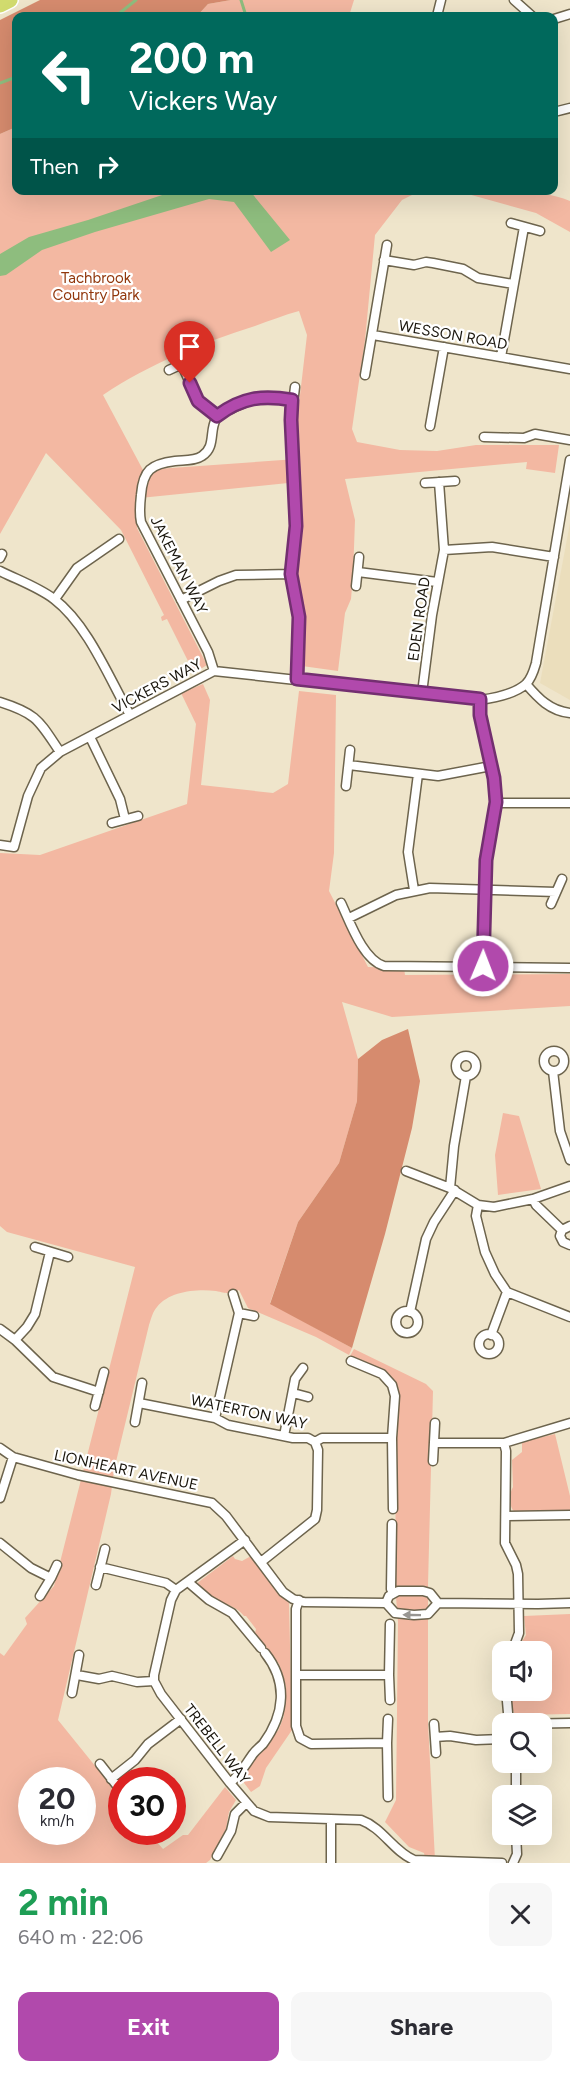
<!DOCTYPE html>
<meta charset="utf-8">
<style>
:root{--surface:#fff;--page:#f7f7f7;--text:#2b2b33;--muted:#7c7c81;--accent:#b149ac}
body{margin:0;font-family:Figtree,sans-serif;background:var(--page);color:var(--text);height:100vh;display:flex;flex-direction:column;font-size:22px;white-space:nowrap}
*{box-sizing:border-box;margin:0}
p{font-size:20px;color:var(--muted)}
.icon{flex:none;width:33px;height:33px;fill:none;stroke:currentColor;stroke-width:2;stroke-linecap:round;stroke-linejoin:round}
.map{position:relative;height:1863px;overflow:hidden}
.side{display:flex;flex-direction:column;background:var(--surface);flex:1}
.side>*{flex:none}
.banner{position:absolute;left:12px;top:12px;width:546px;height:183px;border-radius:12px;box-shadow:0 6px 24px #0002;background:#00695c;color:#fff;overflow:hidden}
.buttons{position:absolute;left:492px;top:1641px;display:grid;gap:12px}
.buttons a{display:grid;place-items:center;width:60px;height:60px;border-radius:12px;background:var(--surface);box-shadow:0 6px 24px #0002;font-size:30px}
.speed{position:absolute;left:18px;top:1767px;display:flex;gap:12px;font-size:30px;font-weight:700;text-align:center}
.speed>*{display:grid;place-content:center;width:78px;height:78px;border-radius:50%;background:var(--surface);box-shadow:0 6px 24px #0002;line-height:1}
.speed small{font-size:15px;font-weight:400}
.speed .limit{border:9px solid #d22;background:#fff;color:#111}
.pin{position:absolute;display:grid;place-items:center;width:51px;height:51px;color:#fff;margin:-62px -26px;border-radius:50% 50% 50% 0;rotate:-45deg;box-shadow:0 0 6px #0007}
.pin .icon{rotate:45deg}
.me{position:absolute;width:66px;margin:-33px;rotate:1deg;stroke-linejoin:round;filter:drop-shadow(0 0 4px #0008)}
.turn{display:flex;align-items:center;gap:21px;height:126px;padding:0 18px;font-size:27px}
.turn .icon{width:78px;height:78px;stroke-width:2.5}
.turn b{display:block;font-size:42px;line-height:51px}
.then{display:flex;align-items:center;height:57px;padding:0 18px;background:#0003;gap:12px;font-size:22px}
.round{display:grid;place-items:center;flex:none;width:63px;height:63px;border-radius:12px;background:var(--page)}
.summary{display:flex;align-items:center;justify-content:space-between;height:102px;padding:0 18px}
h1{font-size:36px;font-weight:700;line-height:45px;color:#1e9e55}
.cta{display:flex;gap:12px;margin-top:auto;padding:12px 18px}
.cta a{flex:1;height:69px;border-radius:12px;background:var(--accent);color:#fff;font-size:24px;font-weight:700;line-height:69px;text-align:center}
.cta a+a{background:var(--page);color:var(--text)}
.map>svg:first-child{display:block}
</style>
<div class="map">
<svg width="570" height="1863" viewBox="0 0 570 1863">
<rect width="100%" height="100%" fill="#efe5cb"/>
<path fill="#ebdebc" d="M 570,523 L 570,700 L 540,683 Z"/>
<path fill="#f3b8a2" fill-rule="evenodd" d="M 231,0 L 354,0 L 349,16 L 197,16 L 208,4 Z
M 16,127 L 16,190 L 420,191 L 402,200 L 375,235 L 365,340 L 352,429 L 357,442 L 400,450 L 437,451 L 476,445 L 559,445 L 555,473 L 526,469 L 527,462 L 345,479 L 355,520 L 353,575 L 351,599 L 345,613 L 338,671 L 302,666 L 303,606 L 294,571 L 299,542 L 298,482 L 140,498 L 137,528 L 207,665 L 194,673 L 167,619 L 162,621 L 161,617 L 164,615 L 121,530 L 46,453 L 0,534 L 0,134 ZM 299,311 L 307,335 L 297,421 L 297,459 L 143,470 L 103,395 C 149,364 202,343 255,326 C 269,321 284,315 299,311 Z
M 457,191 C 490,190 540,188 570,201 L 570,232 L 536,213 Z
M 203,684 L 210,700 L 201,785 L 273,793 L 288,784 L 299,691 L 336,695 L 334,853 L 329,891 L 368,967 L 404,968 L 405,975 L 570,974 L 570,1006 L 392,1017 L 342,1002 L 358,1059 L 357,1101 L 339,1163 L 298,1222 L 270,1303 L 352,1348 L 349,1355 L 316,1337 L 248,1308 L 239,1290 C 227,1295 227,1293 216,1291 C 196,1289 170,1291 157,1307 C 153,1311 151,1319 149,1325 L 114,1470 L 111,1494 L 58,1720 L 121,1798 L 122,1832 L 148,1832 L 163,1849 L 183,1835 L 188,1835 L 225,1787 L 236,1800 L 229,1812 L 226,1829 L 210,1860 L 206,1863 L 0,1863 L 0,1653 L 4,1656 L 27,1624 L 25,1618 L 54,1586 L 135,1267 L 7,1232 L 0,1226 L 0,853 L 40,855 L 187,804 L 196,724 L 181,693 ZM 32,1780 L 82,1780 L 82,1832 L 32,1832 Z
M 503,1113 L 519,1116 L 541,1189 L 498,1195 L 495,1155 Z
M 354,1349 L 426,1384 L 433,1391 L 428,1585 L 428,1723 L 435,1860 L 426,1863 L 424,1853 L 409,1847 L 385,1822 L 396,1800 L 398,1622 L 395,1584 L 396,1460 L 399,1389 L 390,1377 L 350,1356 Z
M 555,1434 L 570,1496 L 570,1511 L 514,1511 C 509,1507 509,1493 513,1487 L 512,1460 L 522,1452 L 522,1442 Z
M 233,1556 L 235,1559 L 242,1561 L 251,1556 L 289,1603 L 292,1730 L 266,1768 L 260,1786 L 251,1792 L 241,1779 L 274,1732 L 278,1731 L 284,1716 L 282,1713 L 286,1688 L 284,1679 L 279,1664 L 255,1633 L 256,1629 L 246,1616 L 244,1616 C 237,1607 229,1606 219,1601 C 211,1598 203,1589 196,1584 Z
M 570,1614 L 570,1714 L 515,1715 L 512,1708 L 512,1691 L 542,1690 L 542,1652 L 516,1651 L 526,1635 L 524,1616 Z"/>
<path fill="#d68b6e" d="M 40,0 L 231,0 L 208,4 L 197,16 L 16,16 L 16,127 L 0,134 L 0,20 Z
M 408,1029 L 420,1081 L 412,1128 L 385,1234 L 352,1348 L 270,1304 L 298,1222 L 339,1163 L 357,1101 L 358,1059 L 382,1040 Z"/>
<path fill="#8ebd7e" d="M 174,191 L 250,191 L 290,240 L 271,252 L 234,202 L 209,199 L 95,232 L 42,250 L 6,275 L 0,276 L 0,254 L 29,237 L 88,220 Z"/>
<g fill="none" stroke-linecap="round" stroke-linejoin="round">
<path stroke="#8ebd7e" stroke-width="3" d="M 241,0 L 246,16
M 116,16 L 136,0
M 0,83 L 16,77"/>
<defs>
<path id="street" d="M 514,0 L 532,16
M 437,16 L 441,0
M 554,19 L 570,14
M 554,112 L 570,108
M 511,223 L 540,231
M 384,260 L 414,265 L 426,262 L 433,263 L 463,269 L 478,278 L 513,284
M 373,335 L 570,369
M 501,357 L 524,227
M 182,365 L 198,401 L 217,416
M 169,370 L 193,359
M 365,375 L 387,245
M 295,387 L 291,420 L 296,526 L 291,574 L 299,617 L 297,679
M 430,426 L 444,347
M 484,437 L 524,438 L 535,434 L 570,440
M 425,483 L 455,481
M 444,550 L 492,547 L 554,557
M 0,558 L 2,554
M 0,571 C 18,580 38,587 54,599 C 88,625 109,678 130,715
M 358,572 L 437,582
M 356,586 L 359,557
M 55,599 L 77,568 L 119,539
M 181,600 L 219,581 L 236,575 L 291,574
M 214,671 L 208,652 L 141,522 C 139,513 140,504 141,495 C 143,470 151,464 175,461 C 184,460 195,461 202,456 C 216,447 209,431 216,419 C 219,413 225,411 231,409 C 255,397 266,395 293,400
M 526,684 C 538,698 550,711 570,713
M 422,693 L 432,615 L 444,550 L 439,482
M 480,700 L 480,715 L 494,778 L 496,803 L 486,860 L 483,966
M 0,702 C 38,714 39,721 60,752
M 90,737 L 120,799 L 125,819
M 349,765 L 438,776 L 491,766
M 346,786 L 350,750
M 496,803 L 570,803
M 112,823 L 138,816
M 0,845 L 14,847 L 28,796 L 41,768 L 60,752 L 214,671 L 480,700 C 494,698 515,694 526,684 C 532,678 534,670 536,663 L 570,460
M 414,890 L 408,852 L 418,774
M 341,903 C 350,922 363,960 384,966 L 570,968
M 551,904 L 562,879
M 349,918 L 396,895 L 430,888 L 556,892
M544 1061a10 10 0 1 1 20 0a10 10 0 1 1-20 0Z
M456 1066a10 10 0 1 1 20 0a10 10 0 1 1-20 0Z
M 553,1071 L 560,1131 L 570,1160
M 406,1171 L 450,1188 L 478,1205 L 494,1207 L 533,1199 L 570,1186
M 450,1188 L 454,1146 L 466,1076
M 533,1199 L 536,1205 L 562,1230
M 478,1205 L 476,1216 L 485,1252 L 495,1274 L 507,1292 L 570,1317
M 570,1226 L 562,1230 L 560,1236 L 563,1242 L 570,1245
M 35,1247 L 68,1257
M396 1322a11 11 0 1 1 22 0a11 11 0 1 1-22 0Z
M 410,1312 L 426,1239 L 434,1222 L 455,1190
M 239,1313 L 254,1316
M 0,1329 L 15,1340 L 53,1377 L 99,1392
M479 1344a10 10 0 1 1 20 0a10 10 0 1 1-20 0Z
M 491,1335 L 507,1292
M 15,1340 L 27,1327 L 35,1314 L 50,1252
M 351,1361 L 382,1374 L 392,1385 L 395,1396 L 392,1438 L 393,1509
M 293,1393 L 308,1397
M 139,1403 L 215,1418 L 228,1425 L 293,1438 L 308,1438 L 315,1442 L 318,1450 L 317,1510 L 315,1519 L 261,1562
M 95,1406 L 104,1372
M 215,1418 L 239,1313 L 233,1294
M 135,1422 L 142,1383
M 284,1436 L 295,1379 L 303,1368
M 315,1442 L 322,1438 L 392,1438
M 435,1443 L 504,1443 L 570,1423
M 504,1443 L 506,1451 L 505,1543 L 516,1565 L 518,1574 L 519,1633 L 512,1652
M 0,1448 L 13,1457 L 78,1475 L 212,1503 L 226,1516 L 283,1592 L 293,1599 L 304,1602 L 386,1603
M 433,1461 L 435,1423
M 0,1498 L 13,1457
M 506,1516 L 570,1515
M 392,1524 L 391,1589 L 393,1593
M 245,1540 L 176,1590 L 171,1600 L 154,1675 L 154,1681 L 161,1694 L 230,1783 L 254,1811 L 269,1817 L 361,1820 C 383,1828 393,1851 414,1860 L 502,1863
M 0,1543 L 31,1568 L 51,1578
M 100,1567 L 166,1583 L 176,1590
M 188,1582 L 209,1600 L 232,1613 L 261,1648
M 96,1585 L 105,1549
M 40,1596 L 51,1578 L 57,1565
M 299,1600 L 296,1609 L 296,1726 L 300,1738 L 311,1744 L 387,1743 L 388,1719
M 386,1603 L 389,1596 L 398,1591 L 423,1591 L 430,1593 L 438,1603
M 386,1603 L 395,1613 L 414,1615 L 428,1614 L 438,1603
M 438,1603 L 538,1604 L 570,1603
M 77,1675 L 99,1679 L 112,1676 L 137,1682 L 154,1681
M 296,1675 L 389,1675 L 390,1624
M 389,1675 L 390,1700
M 506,1690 L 509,1724
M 72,1693 L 79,1655
M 434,1724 L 436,1753
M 515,1724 L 570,1723
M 435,1737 L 450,1736 L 476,1740 L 502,1739
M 387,1743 L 388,1797
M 516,1762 L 516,1796
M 100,1764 L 122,1792
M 111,1779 L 135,1760 L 148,1744 L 181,1719
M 230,1783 C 241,1774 245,1765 253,1754 C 256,1750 260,1747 263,1744 C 285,1714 288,1682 265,1653
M 331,1820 L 331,1863
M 217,1856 L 231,1831 L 235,1814 L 246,1803
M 513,1863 L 517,1854 L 516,1834"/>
<path id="highway" d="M 0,5 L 10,0"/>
</defs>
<use href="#street" stroke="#6d644d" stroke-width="11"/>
<use href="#highway" stroke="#fff" stroke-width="18"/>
<use href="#street" stroke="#fff" stroke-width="8"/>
<use href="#highway" stroke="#d1db6e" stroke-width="15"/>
</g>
<defs><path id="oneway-solid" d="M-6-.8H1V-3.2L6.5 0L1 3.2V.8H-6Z" transform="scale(1.5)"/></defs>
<use fill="#989692" href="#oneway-solid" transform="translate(412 1615) rotate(-179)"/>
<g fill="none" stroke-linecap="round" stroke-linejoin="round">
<defs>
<path id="route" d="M 190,383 L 198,401 L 217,416 C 242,397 263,395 292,400 L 291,420 L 296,526 L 291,574 L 299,617 L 297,679 L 480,699 L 480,715 L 494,778 L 496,802 L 486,860 L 483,966"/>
</defs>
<use href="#route" stroke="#732f70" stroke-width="15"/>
<use href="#route" stroke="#b149ac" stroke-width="10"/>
</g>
<g text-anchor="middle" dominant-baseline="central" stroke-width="4.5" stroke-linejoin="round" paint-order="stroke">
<g font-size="15" fill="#91370c" stroke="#fff">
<text x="96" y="278">Tachbrook<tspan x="96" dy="17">Country Park</tspan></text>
</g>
<g font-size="15" fill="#19150c" stroke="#fff">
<text transform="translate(453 335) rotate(10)">WESSON ROAD</text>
<text transform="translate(179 565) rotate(63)">JAKEMAN WAY</text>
<text transform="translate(419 619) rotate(-82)">EDEN ROAD</text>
<text transform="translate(157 686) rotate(-28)">VICKERS WAY</text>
<text transform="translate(249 1412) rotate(12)">WATERTON WAY</text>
<text transform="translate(126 1470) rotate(12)">LIONHEART AVENUE</text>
<text transform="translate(217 1744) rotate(52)">TREBELL WAY</text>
</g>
</g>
</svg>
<div class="buttons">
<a><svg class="icon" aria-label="sound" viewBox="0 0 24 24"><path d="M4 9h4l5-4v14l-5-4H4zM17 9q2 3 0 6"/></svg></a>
<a><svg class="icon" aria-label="search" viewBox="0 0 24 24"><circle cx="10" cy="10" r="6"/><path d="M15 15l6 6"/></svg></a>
<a><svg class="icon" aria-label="layers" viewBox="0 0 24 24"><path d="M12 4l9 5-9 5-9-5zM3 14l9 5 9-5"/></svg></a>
</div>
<div class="speed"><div>20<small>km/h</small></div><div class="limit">30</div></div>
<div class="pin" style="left:190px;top:383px;background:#d93025"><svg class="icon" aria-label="arrive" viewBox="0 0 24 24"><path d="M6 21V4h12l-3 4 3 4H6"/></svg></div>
<svg class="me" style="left:483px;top:966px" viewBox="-20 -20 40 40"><circle r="17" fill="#b149ac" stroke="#fff" stroke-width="3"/><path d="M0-11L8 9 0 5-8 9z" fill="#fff"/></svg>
<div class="banner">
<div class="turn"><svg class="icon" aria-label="left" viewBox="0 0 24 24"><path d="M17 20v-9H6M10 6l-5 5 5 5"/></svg><div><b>200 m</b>Vickers Way</div></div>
<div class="then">Then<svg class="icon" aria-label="right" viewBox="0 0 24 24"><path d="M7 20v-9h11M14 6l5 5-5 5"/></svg></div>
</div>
</div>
<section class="side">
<div class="summary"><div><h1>2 min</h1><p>640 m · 22:06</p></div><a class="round"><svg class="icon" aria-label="close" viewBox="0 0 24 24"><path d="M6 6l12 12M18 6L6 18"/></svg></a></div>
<div class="cta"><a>Exit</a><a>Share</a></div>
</section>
